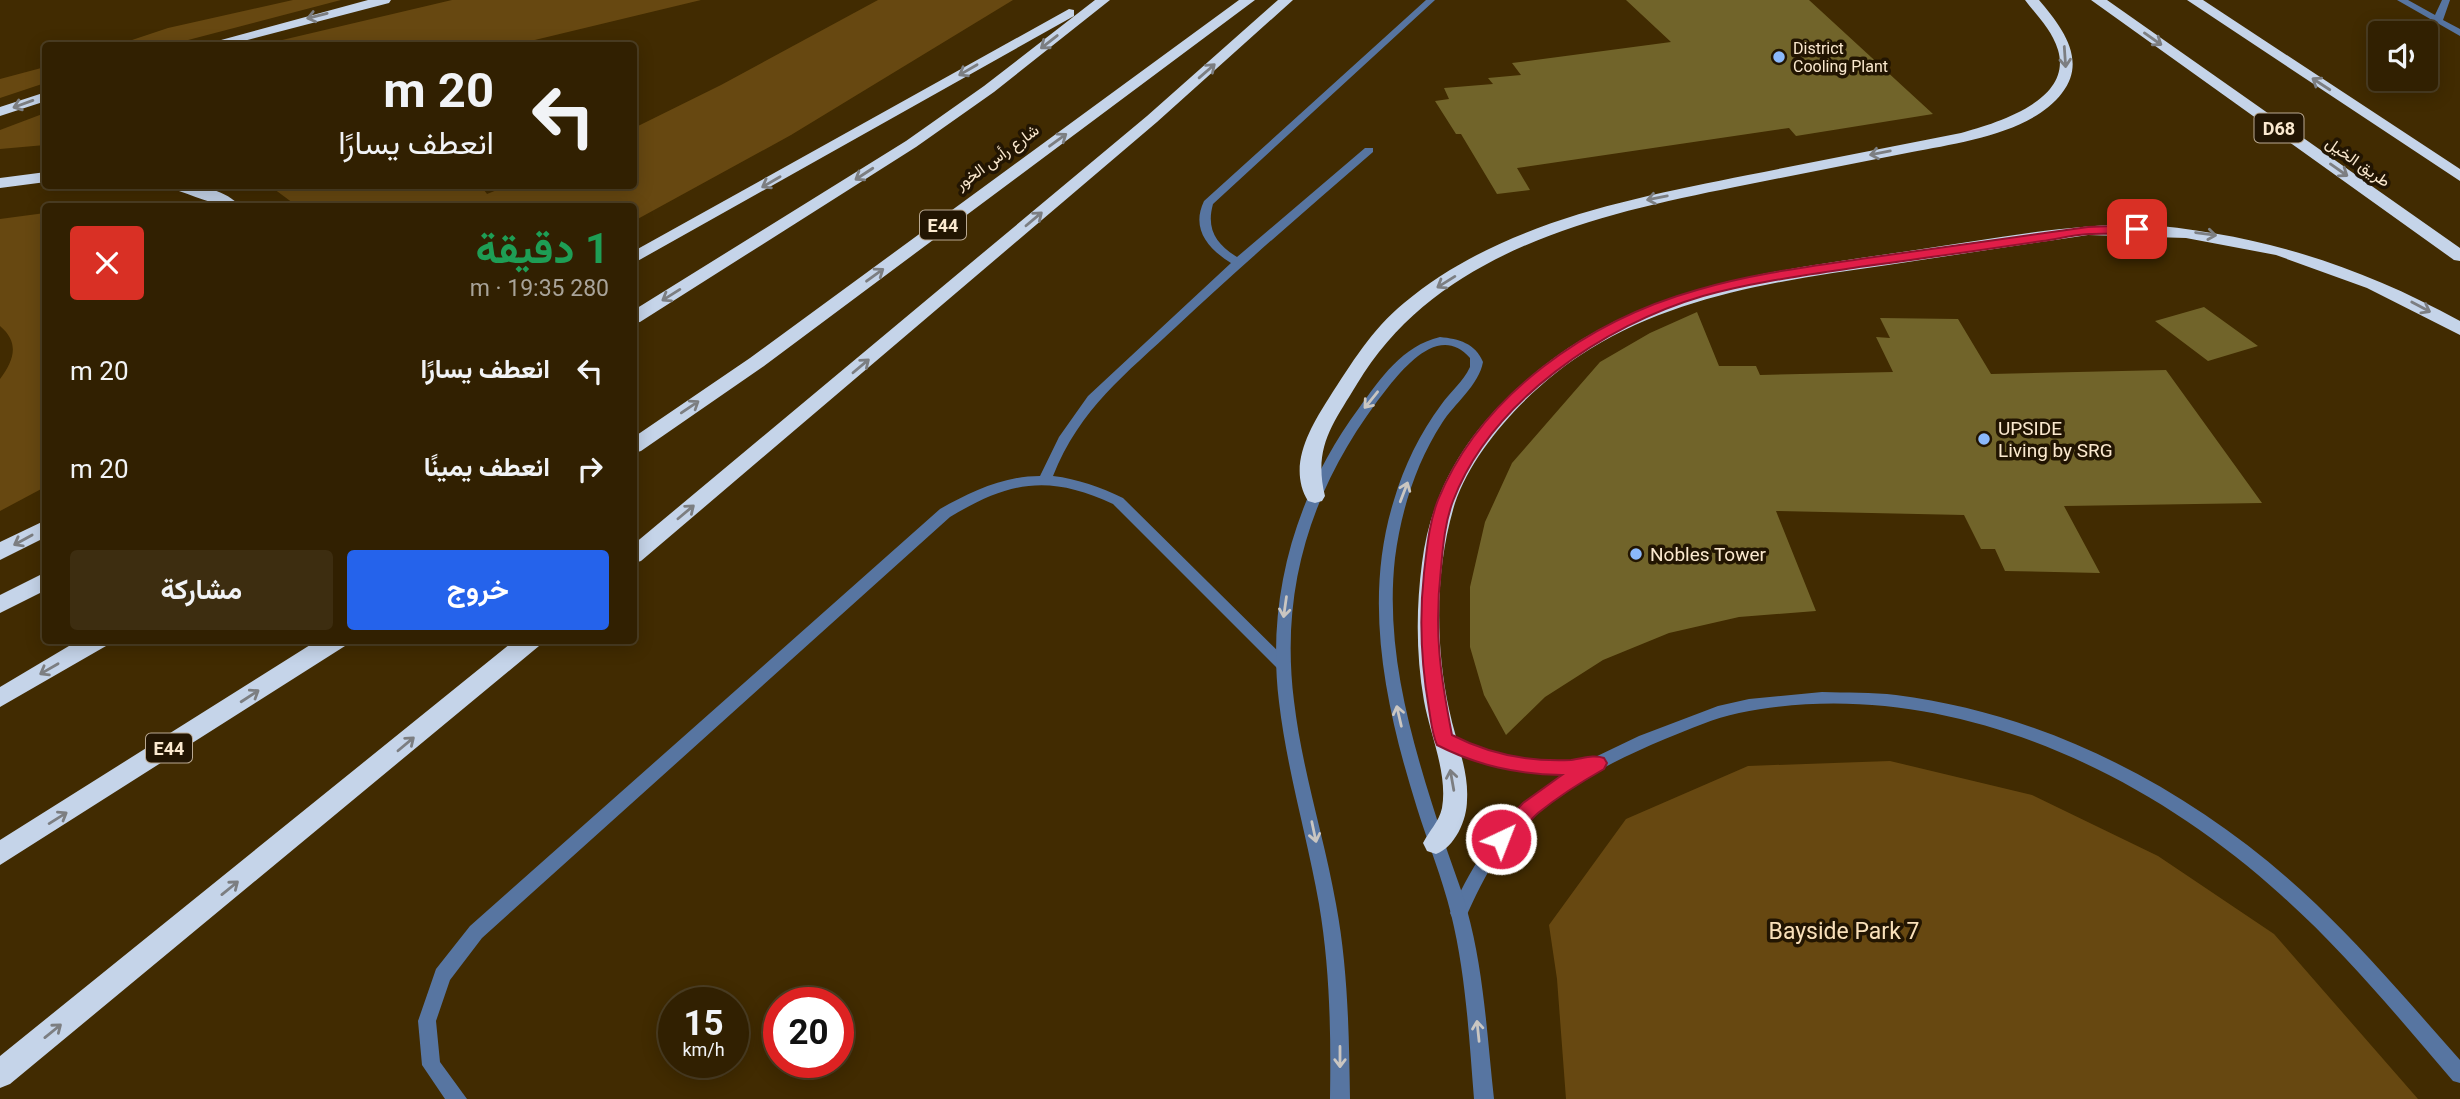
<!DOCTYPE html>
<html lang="ar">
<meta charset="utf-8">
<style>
:root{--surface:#312001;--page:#3d2d10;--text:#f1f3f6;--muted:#a8a399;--line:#4c3e23;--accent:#2563eb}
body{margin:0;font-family:Roboto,Vazirmatn,sans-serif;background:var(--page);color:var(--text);direction:rtl;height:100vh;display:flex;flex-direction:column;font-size:26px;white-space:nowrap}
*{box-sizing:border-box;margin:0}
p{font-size:23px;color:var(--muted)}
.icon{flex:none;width:38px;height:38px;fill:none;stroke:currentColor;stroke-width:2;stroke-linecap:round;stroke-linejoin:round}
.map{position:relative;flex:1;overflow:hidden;direction:ltr}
.details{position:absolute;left:42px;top:203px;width:595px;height:441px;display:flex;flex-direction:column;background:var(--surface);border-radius:7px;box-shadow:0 4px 18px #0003,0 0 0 2px var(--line);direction:rtl}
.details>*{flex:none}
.banner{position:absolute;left:42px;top:42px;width:595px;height:147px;border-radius:7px;box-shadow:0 4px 18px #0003,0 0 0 2px var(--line);direction:rtl;background:#312001;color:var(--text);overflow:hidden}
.controls{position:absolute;left:2368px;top:21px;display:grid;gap:14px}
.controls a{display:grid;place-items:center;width:70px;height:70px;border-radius:7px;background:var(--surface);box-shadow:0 4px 18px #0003,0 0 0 2px var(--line);font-size:35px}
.speed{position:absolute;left:658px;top:987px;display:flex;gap:14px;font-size:35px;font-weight:700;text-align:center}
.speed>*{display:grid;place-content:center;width:91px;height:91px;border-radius:50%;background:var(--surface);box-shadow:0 4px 18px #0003,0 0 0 2px var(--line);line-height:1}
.speed small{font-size:18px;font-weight:400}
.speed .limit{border:10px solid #d22;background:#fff;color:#111}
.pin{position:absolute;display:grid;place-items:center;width:60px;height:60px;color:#fff;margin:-30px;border-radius:14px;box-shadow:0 4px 10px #0006}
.me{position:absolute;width:77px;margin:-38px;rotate:43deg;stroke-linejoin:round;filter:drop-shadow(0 0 5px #0008)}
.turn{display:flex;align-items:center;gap:24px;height:147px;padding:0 28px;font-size:32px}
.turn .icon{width:91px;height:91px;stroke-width:2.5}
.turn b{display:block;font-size:49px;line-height:60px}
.round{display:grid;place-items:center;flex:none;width:74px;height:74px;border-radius:7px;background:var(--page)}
.summary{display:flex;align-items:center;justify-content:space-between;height:119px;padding:0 28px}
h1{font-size:42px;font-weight:700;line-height:52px;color:#1e9e55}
.cta{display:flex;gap:14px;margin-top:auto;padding:14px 28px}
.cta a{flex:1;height:80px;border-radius:7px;background:var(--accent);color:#fff;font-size:28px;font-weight:700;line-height:80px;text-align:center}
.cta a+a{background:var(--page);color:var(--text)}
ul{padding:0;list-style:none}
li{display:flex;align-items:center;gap:21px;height:98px;padding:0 28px}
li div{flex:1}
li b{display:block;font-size:26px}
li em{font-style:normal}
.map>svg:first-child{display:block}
</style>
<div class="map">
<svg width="2460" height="1099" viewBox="0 0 2460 1099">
<rect width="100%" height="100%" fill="#412b01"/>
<path fill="#674811" d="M 293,0 L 341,0 L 169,45 L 117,45 L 168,28 Z
M 452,0 L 701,0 L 514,45 L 261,45 Z
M 878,0 L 1013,0 L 791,135 L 634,221 L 634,206 L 297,206 L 270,186 L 481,186 L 487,194 L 507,186 L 634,186 L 634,128 L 721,85 Z
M 45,67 L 45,83 L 0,98 L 0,79 Z
M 45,113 L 45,145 L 0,149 L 0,130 Z
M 45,213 L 45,487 L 0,511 L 0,379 C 14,360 20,343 0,326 L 0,219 Z
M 1890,761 L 2032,795 L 2158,856 L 2274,934 L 2418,1099 L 1566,1099 L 1557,979 L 1549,925 L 1626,819 L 1748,766 Z"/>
<path fill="#71642a" d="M 1626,0 L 1809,0 L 1933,114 L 1796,136 L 1789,128 L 1517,168 L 1530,190 L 1497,194 L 1461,134 L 1456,134 L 1435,101 L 1449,99 L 1444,88 L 1493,84 L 1488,78 L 1521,75 L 1512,63 L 1671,42 Z
M 2204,307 L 2258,346 L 2208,361 L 2155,321 Z
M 1697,312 L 1719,366 L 1756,366 L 1760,375 L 1893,372 L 1876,337 L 1890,338 L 1880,318 L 1958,319 L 1991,374 L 2166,370 L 2262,503 L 2064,506 L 2100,573 L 2005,571 L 1995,549 L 1981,549 L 1964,515 L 1776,511 L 1816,611 L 1739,617 L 1669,633 L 1603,660 L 1545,697 L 1506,735 L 1484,695 L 1470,647 L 1470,587 L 1485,522 L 1512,463 L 1600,362 L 1650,333 Z"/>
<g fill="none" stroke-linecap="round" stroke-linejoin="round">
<path fill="#5775a1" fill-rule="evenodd" d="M 1426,0 L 1435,0 L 1213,204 C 1206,229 1216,244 1237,257 L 1365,148 L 1373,148 L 1373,152 C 1307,209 1241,266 1177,326 C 1126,374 1080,408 1053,476 C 1078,479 1100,487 1123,498 L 1288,661 L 1291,665 L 1288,669 L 1283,671 L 1278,669 L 1113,504 C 1049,474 1010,481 950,517 L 482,938 L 450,980 L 436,1021 L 440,1062 L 467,1099 L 445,1099 L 422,1065 L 418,1021 L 436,969 L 470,926 L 940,509 C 971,492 1003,476 1040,476 L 1059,437 L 1088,396 L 1231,263 C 1207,248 1191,228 1204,201 Z
M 2397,0 L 2408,0 L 2435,15 L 2442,0 L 2450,0 L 2443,20 L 2460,29 L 2460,36 Z
M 1822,692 C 1846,693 1872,692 1896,695 C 2054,715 2202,795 2316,904 C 2367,953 2413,1007 2460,1060 L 2460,1083 L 2453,1081 C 2398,1017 2344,951 2281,895 C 2138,765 1935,673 1739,713 C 1714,718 1690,729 1665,739 C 1603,765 1539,798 1499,855 C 1485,875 1475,897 1465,919 L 1459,921 L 1453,919 L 1450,913 L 1453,907 C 1480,849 1509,810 1564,774 C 1519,776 1479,763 1438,745 L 1436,740 L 1438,735 L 1444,733 L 1482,749 L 1515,758 L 1551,761 L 1591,759 L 1639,736 L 1718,706 L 1749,699 Z"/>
<path fill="#5775a1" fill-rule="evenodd" d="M 1440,337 C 1459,339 1475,343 1483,362 C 1479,385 1454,404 1442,423 C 1416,463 1401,511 1395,558 C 1384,656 1415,752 1445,844 C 1452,866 1461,887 1467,910 C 1484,971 1487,1036 1494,1099 L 1474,1099 C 1469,1037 1466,975 1451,914 C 1442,878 1428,843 1417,808 C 1386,709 1362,602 1394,500 C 1404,466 1420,433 1441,405 C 1450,392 1463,382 1470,367 L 1470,358 C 1441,325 1408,363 1389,386 C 1315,479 1279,582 1294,701 C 1302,770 1324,836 1336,904 C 1348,968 1349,1033 1350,1099 L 1330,1099 C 1331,1033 1330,969 1319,904 C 1307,836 1287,770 1279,702 C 1266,596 1296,493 1359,408 C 1381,378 1402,346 1440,337 Z"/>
<path fill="#c5d4e9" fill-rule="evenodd" d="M 368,0 L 391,0 L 389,3 L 224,46 L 199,46 Z
M 1095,0 L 1110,0 L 994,92 L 916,147 L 640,322 L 634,323 L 634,310 L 906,141 L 984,86 Z
M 1239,0 L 1255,0 L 764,366 L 641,451 L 634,453 L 634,437 L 750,358 Z
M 1278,0 L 1293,0 L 1157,122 L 641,561 L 634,563 L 634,544 L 1147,116 Z
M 2025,0 L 2039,0 C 2061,26 2088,60 2062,93 C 2032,133 1958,143 1912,152 C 1853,164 1794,175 1735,187 C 1594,215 1436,252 1357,384 C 1333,424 1313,447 1325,496 L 1322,501 L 1315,503 L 1308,501 C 1287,466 1310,428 1329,398 C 1351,364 1372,329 1404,303 C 1500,223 1628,199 1748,175 C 1819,161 1890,147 1961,133 C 1996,123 2073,101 2058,50 C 2052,30 2037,16 2025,0 Z
M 2091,0 L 2107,0 L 2460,248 L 2460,261 L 2454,260 Z
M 2187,0 L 2203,0 L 2460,169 L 2460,181 Z
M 1069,9 L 1074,10 L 1074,16 L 634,263 L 634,251 Z
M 46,92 L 46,101 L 0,116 L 0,107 Z
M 46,172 L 46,182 L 0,188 L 0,178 Z
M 170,186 C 193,184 224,188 240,206 C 218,208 194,195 172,189 Z
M 2138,224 C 2256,233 2356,264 2460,321 L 2460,335 L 2367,288 L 2276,255 L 2186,238 L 2088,235 C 2021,245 1954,255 1888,265 C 1784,280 1680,294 1590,349 C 1537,381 1475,444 1455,503 C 1435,568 1435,644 1449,709 C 1455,739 1469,770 1467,800 C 1467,820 1455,847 1436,854 L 1427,851 L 1423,843 C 1429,831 1439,822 1442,808 C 1448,774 1430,734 1424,701 C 1416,656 1416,608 1422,563 C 1430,498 1460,444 1507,398 C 1621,286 1759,273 1909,251 C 1985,240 2061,225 2138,224 Z
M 46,520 L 46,537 L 0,560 L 0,542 Z
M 46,572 L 46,590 L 0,613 L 0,595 Z
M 79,640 L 109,640 L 106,646 L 0,707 L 0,687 Z
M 318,640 L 348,640 L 345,646 L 0,865 L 0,840 Z
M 515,640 L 542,640 L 539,646 L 10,1084 L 0,1088 L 0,1056 Z"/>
</g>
<defs><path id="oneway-shaft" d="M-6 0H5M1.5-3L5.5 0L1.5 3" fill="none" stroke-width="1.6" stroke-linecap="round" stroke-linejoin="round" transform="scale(1.75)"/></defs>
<g stroke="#7c7e81">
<use href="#oneway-shaft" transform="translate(317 16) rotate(166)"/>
<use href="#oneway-shaft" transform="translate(2153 39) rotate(35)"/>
<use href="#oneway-shaft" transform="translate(1049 42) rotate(142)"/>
<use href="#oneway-shaft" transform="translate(2065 57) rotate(86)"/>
<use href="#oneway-shaft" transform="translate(968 70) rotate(150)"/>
<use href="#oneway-shaft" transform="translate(1207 71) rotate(-41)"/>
<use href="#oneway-shaft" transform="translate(2321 84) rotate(-147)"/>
<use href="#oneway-shaft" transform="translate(23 104) rotate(160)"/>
<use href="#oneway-shaft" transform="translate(1058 140) rotate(-36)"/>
<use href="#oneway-shaft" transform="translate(1880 153) rotate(169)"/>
<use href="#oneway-shaft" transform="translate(2339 170) rotate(35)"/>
<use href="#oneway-shaft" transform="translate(864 174) rotate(147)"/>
<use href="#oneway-shaft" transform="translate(771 182) rotate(150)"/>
<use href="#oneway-shaft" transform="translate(1657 198) rotate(169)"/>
<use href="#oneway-shaft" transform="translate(1034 219) rotate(-40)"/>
<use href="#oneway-shaft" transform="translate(2206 234) rotate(8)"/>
<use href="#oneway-shaft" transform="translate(875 275) rotate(-36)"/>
<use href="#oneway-shaft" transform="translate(1446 282) rotate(148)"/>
<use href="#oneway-shaft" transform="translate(671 295) rotate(148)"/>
<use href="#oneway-shaft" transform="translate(2421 307) rotate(28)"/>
<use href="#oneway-shaft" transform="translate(861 366) rotate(-40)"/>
<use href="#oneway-shaft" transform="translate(690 407) rotate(-34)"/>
<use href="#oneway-shaft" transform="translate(686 512) rotate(-40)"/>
<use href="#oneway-shaft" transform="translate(23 540) rotate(151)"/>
<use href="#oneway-shaft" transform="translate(49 669) rotate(150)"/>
<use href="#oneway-shaft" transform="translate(250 696) rotate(-33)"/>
<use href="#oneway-shaft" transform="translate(406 744) rotate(-40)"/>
<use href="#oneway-shaft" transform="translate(1452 780) rotate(-100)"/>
<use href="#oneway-shaft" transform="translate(58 818) rotate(-32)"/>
<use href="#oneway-shaft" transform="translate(230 888) rotate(-39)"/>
<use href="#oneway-shaft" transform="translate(53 1031) rotate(-39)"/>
</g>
<g stroke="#cac6c1">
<use href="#oneway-shaft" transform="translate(1371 400) rotate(129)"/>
<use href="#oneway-shaft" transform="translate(1404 492) rotate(-69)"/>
<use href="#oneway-shaft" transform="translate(1285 607) rotate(98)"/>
<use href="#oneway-shaft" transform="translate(1399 716) rotate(-103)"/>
<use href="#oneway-shaft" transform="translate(1314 832) rotate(78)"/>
<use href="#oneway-shaft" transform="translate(1478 1031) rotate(-96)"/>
<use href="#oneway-shaft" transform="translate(1340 1057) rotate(90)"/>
</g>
<path fill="#e11d48" stroke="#92132f" stroke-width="2" d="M 2137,225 L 2143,229 L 2141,232 C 2124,235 2106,233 2089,234 C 2073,235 2057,239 2042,241 C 1981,250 1920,259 1859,267 C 1807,275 1753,282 1703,296 C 1604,325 1491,401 1453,501 C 1445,522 1443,546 1441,568 C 1434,631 1440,674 1452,735 C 1489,754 1530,762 1571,760 C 1582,759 1593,754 1604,758 L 1607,763 L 1604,769 C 1581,782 1559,796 1538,813 C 1526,823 1517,842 1501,847 L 1495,845 L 1492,839 L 1495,833 L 1523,803 L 1562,775 C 1517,774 1478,766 1437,745 C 1432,734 1431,721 1429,709 C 1421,663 1419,619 1424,573 C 1427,548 1429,523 1438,500 C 1481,394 1590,320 1697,290 C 1754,273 1814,266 1874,257 C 1945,247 2017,237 2088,227 Z"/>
<g fill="#8bb9fc" stroke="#221502" stroke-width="2.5">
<circle cx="1779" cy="57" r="7"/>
<circle cx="1984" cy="439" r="7"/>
<circle cx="1636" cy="554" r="7"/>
</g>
<g text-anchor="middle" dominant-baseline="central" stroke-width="7" stroke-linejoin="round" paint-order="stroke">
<g font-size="16" fill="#fbe9cf" stroke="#221502" text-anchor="start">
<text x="1793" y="48">District<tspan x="1793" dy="18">Cooling Plant</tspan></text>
</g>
<g font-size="16" fill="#fbe9cf" stroke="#221502">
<text transform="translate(997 157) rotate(-36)">شارع رأس الخور</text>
<text transform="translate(2358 162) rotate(35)">طريق الخيل</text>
</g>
<g fill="#221502" stroke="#baa992" stroke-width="2">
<rect x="2254.5" y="113.5" width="49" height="29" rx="5"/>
<rect x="920" y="210.5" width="46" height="29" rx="5"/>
<rect x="146" y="733.5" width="46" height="29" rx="5"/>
</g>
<g font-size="18" font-weight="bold" fill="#fbe9cf">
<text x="2279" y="128">D68</text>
<text x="943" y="225">E44</text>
<text x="169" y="748">E44</text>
</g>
<g font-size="19" fill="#fbe9cf" stroke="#221502" text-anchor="start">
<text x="1998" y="428">UPSIDE<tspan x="1998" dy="22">Living by SRG</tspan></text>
<text x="1650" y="554">Nobles Tower</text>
</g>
<g font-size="23" fill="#f9e0ba" stroke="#221502">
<text x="1844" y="931">Bayside Park 7</text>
</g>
</g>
</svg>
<div class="controls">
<a><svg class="icon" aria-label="sound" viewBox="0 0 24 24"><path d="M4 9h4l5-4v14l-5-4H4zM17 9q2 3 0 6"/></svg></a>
</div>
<div class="speed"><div>15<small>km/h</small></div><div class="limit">20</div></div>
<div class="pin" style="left:2137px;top:229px;background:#d93025"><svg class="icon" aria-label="arrive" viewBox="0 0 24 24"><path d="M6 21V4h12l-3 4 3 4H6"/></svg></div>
<svg class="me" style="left:1501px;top:839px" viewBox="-20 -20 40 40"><circle r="17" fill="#e11d48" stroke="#fff" stroke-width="3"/><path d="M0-11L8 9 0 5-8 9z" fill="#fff"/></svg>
<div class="banner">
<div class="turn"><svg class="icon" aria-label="left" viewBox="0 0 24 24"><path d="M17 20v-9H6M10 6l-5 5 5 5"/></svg><div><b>20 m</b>انعطف يسارًا</div></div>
</div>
<section class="details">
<div class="summary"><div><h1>1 دقيقة</h1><p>280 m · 19:35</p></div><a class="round" style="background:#d93025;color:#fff"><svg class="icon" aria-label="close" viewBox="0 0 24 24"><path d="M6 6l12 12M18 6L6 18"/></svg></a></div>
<ul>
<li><svg class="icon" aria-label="left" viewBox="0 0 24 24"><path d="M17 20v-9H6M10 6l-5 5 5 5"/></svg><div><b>انعطف يسارًا</b></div><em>20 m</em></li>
<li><svg class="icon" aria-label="right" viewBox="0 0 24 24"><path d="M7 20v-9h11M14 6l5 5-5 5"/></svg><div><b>انعطف يمينًا</b></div><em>20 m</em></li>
</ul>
<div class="cta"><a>خروج</a><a>مشاركة</a></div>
</section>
</div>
